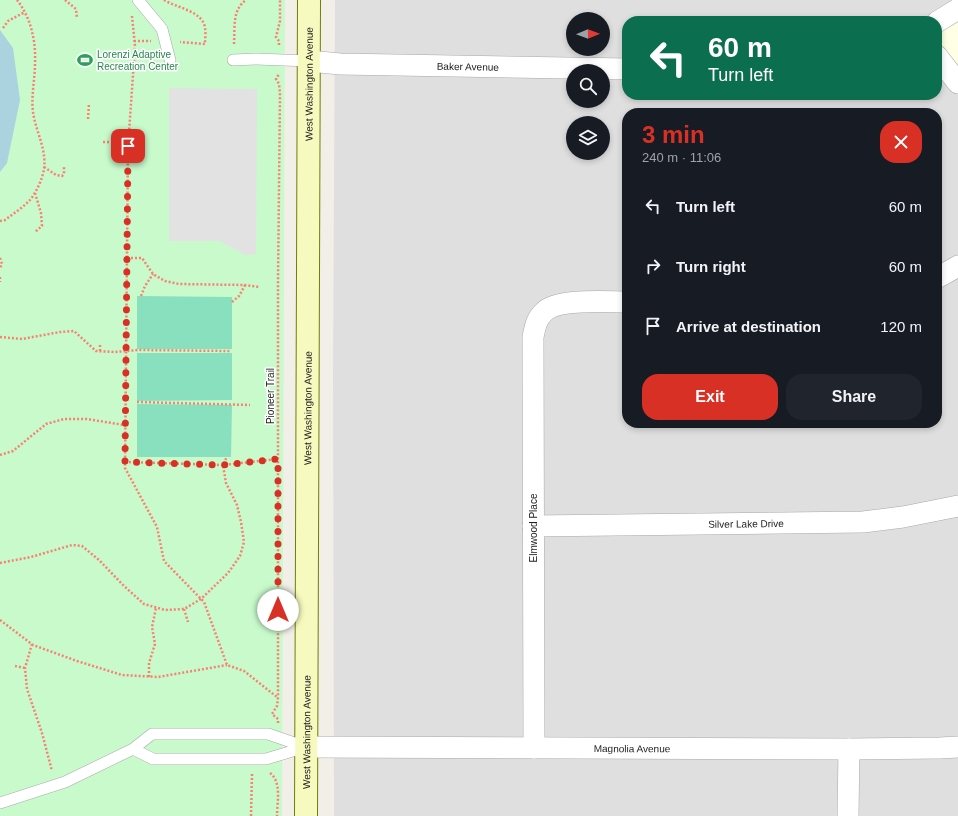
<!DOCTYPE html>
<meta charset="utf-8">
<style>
:root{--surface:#171b24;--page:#20242c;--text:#f1f3f6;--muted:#9ea1a6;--accent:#d93025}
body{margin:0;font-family:Helvetica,sans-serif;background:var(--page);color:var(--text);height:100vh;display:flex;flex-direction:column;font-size:15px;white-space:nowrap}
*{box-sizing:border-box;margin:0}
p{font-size:13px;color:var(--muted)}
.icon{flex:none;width:22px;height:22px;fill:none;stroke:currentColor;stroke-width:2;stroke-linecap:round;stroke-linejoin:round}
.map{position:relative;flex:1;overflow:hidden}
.panel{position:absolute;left:622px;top:108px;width:320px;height:320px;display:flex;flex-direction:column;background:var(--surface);border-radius:16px;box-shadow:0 2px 6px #0003}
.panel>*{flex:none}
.hud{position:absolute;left:622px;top:16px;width:320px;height:84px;border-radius:16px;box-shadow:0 2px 6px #0003;background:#0b6e4f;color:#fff;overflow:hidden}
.needle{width:26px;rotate:89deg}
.fabs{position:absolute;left:566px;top:12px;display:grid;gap:8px}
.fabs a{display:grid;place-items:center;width:44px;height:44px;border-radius:50%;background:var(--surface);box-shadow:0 2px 6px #0003;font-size:20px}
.pin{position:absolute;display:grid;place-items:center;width:34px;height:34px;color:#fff;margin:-17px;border-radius:8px;box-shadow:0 2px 6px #0006}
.me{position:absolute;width:44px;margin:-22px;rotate:0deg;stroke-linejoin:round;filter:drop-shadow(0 0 3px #0008)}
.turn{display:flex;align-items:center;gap:14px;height:84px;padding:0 20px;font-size:18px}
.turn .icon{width:52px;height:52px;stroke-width:2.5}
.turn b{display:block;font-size:28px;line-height:34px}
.round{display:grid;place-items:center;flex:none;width:42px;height:42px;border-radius:16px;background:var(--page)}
.overview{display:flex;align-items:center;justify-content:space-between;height:68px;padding:0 20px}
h1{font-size:24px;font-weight:700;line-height:30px;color:var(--accent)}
.cta{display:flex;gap:8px;margin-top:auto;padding:8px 20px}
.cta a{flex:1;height:46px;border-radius:16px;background:var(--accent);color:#fff;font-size:16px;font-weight:700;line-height:46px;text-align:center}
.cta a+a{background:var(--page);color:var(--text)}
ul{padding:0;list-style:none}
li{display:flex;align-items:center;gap:12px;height:60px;padding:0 20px}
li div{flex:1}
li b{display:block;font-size:15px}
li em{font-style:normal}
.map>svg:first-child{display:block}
</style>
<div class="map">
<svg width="958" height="816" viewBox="0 0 958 816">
<rect width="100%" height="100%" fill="#f2efe9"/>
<path fill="#e0dfdf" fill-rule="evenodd" d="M 335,0 L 958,0 L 958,816 L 334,816 L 333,373 ZM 573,19 L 603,19 L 603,49 L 573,49 ZM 627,21 L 937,21 L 937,95 L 627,95 ZM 573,71 L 603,71 L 603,101 L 573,101 ZM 627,113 L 937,113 L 937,423 L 627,423 ZM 573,123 L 603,123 L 603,153 L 573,153 Z"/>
<path fill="#ffffe5" d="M 958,9 L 958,77 L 937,49 L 937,21 Z"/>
<path fill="#c8facc" d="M 0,0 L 285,0 L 282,816 L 0,816 Z"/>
<path fill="#88e0be" d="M 137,296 L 232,297 L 232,349 L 137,349 Z
M 137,353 L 232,353 L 232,400 L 137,401 Z
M 137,404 L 232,405 L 231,457 L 137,457 Z"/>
<path fill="#e2e2e2" d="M 169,88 L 257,89 L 256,254 L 245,255 L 220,241 L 169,241 Z"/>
<path fill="#aad3df" d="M 0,30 L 13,48 L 20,100 L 7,163 L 0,172 Z"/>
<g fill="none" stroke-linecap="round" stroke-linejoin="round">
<defs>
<path id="lane" d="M 138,0 L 162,29 L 170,60
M 233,60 L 256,59 L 309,61
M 133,749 L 153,759 L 266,759 L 306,747
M 0,803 L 65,782 L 133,749 L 152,734 L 268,734 L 306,747"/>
<g id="street">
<path d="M 937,22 L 958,9"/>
<path d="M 937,56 L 958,83"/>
<path id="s1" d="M 309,61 L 340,64 L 627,69"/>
<path d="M 937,278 L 958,266"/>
<path id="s2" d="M 533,526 L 863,522 L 903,517 L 958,506"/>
<path id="s3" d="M 306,747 L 849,749 L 940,748 L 958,747"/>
<path d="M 534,748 L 533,337 C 535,328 536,319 544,312 C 557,298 607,302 627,302"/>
<path d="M 848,816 L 849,749"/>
</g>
<g id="secondary">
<path id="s4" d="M 306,816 L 309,0"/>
</g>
</defs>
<use href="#lane" stroke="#a9a9a9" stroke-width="12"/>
<use href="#street" stroke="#a9a9a9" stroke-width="22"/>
<use href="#secondary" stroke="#707d05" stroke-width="24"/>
<path stroke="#fa8072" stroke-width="2.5" stroke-dasharray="2 2" stroke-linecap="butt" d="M 65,0 L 76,9 L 77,18
M 164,0 C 177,8 203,11 205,28 C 206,33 205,39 205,44 L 180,42
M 132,16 L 135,46 L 128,147 L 125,468 L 157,527 L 164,561 L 204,602 L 227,665 L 244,671 L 277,697
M 3,28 L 8,21 L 25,12
M 134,41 L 151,41
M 234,44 C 235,27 232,10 246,0
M 279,45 L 279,41 L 276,37 L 280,21 L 280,0
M 88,119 L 89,103
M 103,142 L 129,142
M 44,167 L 56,175 L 62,176 L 64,174 L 64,166
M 35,193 L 41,213 L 42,226 L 35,232
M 0,221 L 5,220 C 13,214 22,208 29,201 C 34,196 40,184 42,177 C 50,154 36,134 33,112 C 31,95 35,79 35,63 C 36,41 31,18 17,0
M 0,258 L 2,264 L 0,268
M 127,258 L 142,258 L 153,274 L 165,281 L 179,284 L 245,285 L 259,287
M 0,277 L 0,282
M 141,296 L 145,286 L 153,274
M 232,302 L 239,296 L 245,285
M 0,337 L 22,339 L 60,332 L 74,331 L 96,351 L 115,352 L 138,350 L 231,351
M 100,351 L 100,343
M 137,402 L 250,405
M 0,455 L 13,451 L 46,424 L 64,419 L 87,419 L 124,425
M 125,462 L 223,465 L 278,459
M 225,464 L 226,457
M 0,563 L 31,557 L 72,545 L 82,546 L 99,560 L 124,586 L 144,604 L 165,610 L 184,609 L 201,599 L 228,573 L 240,556 L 244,542 L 241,522 L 237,505 L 226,483 L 223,465
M 184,609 L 188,622
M 0,620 L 33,645 L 77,661 L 122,675 L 158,677 L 227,665
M 32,644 L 25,668 L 27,689 L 42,733 L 52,771
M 15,666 L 25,668
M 149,677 L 149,663 L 155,644 L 152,627 L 156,608
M 278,723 L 278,719 L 272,714 L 277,706 L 278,697 L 278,282 L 280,93 L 279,84 L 276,79 L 279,74
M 270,773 C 282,782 277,803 277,816
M 251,816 L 252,774"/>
<use href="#lane" stroke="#fff" stroke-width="11"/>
<use href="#street" stroke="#fff" stroke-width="21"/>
<use href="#secondary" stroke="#f7fabf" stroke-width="22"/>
</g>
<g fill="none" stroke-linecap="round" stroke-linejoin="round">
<path stroke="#d93025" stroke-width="7" stroke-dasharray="0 12.6" d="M 128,146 L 125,462 L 223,465 L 278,459 L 278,610"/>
</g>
<defs>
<symbol id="stadium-bare" viewBox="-9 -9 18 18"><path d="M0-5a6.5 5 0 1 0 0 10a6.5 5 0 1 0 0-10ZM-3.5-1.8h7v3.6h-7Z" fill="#2e9e5b" stroke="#fff" stroke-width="2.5" paint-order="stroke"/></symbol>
</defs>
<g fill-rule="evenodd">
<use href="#stadium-bare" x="74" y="49" width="22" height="22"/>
</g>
<g text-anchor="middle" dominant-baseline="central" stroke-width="3" stroke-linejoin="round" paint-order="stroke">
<g font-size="10" fill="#27864d" stroke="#fff" text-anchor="start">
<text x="97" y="54">Lorenzi Adaptive<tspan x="97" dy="12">Recreation Center</tspan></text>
</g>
<g font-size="10" fill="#222" stroke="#fff">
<text stroke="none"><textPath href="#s1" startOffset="159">Baker Avenue</textPath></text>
<text stroke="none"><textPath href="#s4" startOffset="732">West Washington Avenue</textPath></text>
<text transform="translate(270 396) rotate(-90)">Pioneer Trail</text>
<text stroke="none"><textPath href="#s4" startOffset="408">West Washington Avenue</textPath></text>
<text stroke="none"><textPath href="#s2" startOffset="213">Silver Lake Drive</textPath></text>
<text transform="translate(533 528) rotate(-90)">Elmwood Place</text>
<text stroke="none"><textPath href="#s4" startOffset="84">West Washington Avenue</textPath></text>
<text stroke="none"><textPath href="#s3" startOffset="326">Magnolia Avenue</textPath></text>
</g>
</g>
</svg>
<div class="fabs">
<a><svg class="needle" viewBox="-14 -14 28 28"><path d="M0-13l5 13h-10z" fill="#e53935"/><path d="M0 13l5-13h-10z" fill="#9ea1a6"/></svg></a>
<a><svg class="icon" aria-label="search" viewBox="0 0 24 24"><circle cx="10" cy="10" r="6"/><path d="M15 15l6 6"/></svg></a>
<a><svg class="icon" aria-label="layers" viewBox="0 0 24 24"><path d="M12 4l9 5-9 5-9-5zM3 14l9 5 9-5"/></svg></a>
</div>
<div class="pin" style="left:128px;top:146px;background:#d93025"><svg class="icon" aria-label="arrive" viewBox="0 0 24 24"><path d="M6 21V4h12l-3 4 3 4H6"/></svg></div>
<svg class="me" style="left:278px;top:610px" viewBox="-20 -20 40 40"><circle r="19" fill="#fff"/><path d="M0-13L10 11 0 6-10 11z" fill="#d93025"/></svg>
<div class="hud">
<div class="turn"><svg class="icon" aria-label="left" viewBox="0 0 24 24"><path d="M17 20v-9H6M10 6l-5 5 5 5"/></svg><div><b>60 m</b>Turn left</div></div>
</div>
<section class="panel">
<div class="overview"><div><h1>3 min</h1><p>240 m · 11:06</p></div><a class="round" style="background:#d93025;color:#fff"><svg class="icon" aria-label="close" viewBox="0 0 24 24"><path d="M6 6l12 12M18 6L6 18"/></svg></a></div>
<ul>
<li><svg class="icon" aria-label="left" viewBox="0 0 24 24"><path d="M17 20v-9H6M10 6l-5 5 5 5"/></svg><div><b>Turn left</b></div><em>60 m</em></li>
<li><svg class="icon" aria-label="right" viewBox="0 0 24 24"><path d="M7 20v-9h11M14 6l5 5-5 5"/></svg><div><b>Turn right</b></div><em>60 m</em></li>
<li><svg class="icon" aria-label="arrive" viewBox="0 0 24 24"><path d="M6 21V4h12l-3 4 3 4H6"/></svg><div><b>Arrive at destination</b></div><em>120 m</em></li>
</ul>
<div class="cta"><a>Exit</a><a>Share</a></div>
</section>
</div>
